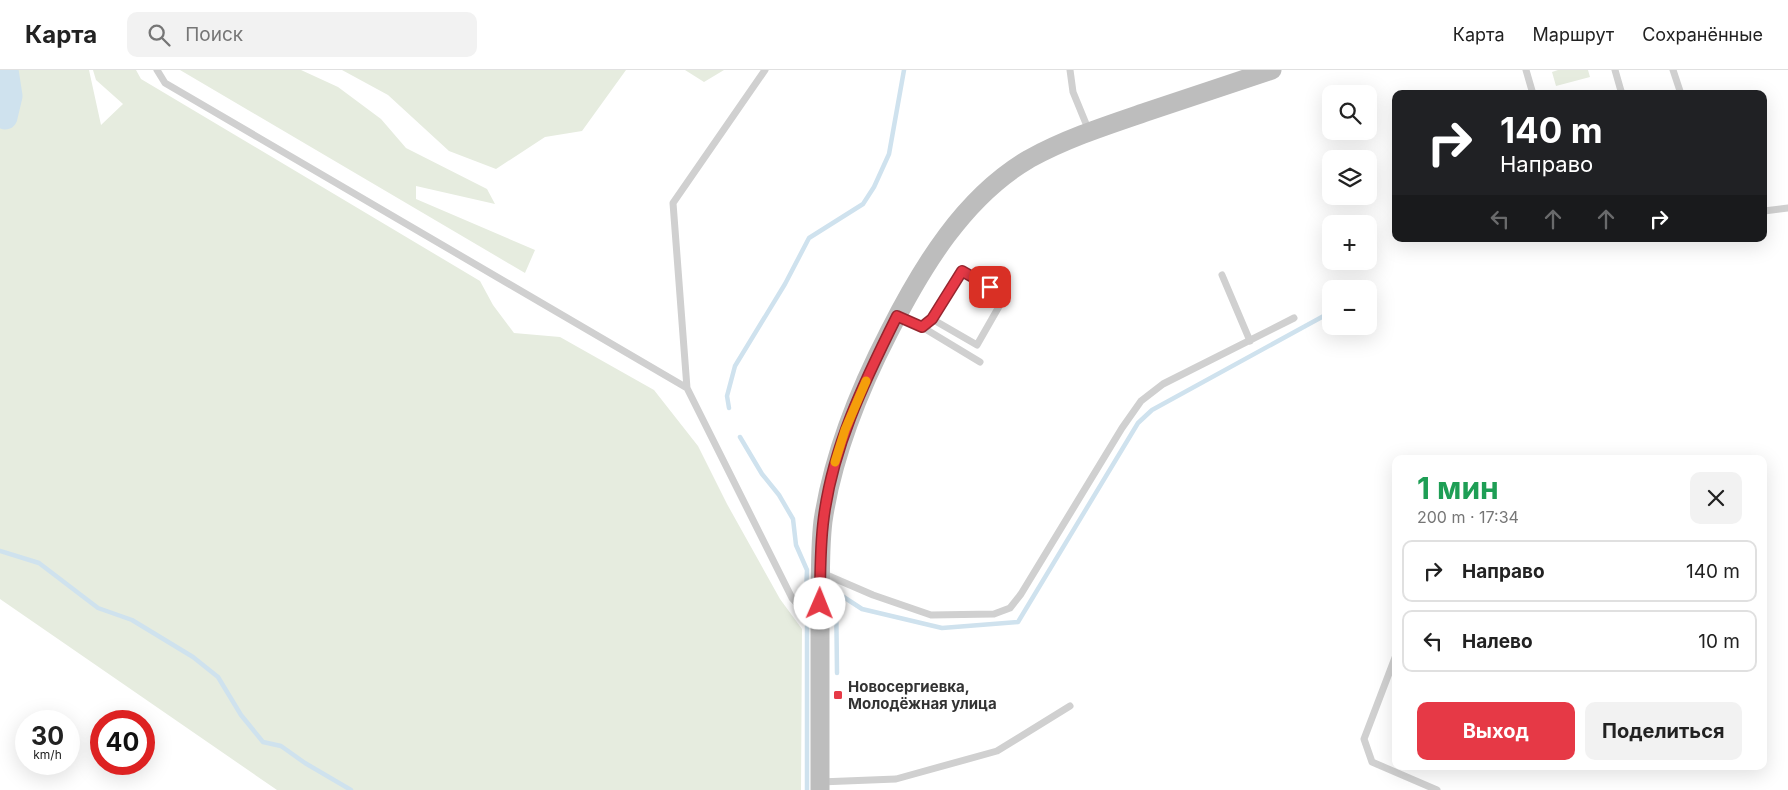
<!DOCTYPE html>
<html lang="ru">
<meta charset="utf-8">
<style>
:root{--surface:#fff;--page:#f2f2f2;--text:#222;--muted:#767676;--line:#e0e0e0;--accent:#e63946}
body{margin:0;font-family:Inter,sans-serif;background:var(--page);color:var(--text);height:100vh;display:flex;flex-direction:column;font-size:19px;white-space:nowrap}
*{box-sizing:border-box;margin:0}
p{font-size:16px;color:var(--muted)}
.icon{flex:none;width:28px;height:28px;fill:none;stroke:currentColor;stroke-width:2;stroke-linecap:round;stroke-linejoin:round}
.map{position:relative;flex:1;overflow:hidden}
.sheet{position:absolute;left:1392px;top:385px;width:375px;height:315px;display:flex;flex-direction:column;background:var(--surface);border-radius:10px;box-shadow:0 5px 20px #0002}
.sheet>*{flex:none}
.guide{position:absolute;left:1392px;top:20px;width:375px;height:152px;border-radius:10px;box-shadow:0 5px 20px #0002;background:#202124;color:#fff;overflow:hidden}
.controls{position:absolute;left:1322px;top:15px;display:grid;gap:10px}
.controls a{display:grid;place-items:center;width:55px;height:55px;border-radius:10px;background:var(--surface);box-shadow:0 5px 20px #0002;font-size:25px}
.speed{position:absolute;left:15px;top:640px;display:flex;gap:10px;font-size:25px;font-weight:700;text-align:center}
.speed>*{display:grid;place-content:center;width:65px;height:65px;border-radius:50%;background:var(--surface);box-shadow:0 5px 20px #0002;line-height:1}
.speed small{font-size:12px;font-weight:400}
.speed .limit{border:8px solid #d22;background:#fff;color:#111}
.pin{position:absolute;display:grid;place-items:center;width:42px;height:42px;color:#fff;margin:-21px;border-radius:10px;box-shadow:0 2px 8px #0006}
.me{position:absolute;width:55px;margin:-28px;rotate:1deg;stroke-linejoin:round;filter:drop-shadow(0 0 4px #0008)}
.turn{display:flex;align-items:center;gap:18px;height:105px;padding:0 25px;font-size:22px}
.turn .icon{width:65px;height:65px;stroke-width:2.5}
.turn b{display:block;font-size:35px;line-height:42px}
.lanes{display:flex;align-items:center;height:48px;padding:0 25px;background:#0003;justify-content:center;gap:25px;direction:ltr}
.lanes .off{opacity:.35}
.round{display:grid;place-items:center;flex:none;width:52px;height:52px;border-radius:10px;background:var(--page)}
.headline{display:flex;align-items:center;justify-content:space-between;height:85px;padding:0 25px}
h1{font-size:30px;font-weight:700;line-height:38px;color:#1e9e55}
.button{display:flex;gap:10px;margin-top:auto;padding:10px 25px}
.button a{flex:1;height:58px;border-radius:10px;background:var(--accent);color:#fff;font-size:20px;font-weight:700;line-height:58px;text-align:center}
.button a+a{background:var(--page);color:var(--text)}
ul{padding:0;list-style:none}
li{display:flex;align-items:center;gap:15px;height:62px;margin:0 10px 8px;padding:0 15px;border:2px solid var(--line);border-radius:10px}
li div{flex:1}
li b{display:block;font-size:19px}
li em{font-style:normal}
header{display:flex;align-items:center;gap:30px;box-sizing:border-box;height:70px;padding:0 25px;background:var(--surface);border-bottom:1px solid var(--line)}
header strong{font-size:24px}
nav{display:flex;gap:28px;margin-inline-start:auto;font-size:18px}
.search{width:350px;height:45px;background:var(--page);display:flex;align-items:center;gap:12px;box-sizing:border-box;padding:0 18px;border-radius:10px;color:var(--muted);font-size:19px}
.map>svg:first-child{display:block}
</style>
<header>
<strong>Карта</strong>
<div class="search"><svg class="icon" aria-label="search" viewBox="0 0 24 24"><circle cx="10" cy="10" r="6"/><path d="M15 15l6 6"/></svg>Поиск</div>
<nav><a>Карта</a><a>Маршрут</a><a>Сохранённые</a></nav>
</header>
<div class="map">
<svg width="1788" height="720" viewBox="0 0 1788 720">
<rect width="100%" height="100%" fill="#fff"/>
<path fill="#e6ecdf" d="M 0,0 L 89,0 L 101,55 L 123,34 L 96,10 L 93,0 L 136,0 L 141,9 L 480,211 L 493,235 L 514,263 L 560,267 L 654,320 L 698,376 L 727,434 L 780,529 L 802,559 L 801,720 L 277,720 L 0,529 Z
M 180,0 L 301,0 L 338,17 L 381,49 L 406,78 L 487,119 L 495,134 L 416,116 L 416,129 L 535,180 L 525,203 Z
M 342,0 L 626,0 L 582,61 L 545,67 L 496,99 L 449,81 L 388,25 Z
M 685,0 L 724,0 L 704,12 Z
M 1558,0 L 1588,0 L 1590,7 L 1556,16 L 1552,2 Z"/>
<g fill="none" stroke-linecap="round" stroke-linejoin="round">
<path stroke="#cfe2ee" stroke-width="4.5" d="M 729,338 L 727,326 L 735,296 L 785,214 L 809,168 L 863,134 L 874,117 L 889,84 L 904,0
M 740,367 L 762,404 L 779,425 L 793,449 L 796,475 L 807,500 L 806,523
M 0,481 L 39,493 L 98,538 L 132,550 L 193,587 L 218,607 L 241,645 L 263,672 L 281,676 L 305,693 L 351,720
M 836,518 L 837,603
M 836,522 L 862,539 L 942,558 L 1018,552 L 1138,353 L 1152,340 L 1331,242
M 807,556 L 807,720"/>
<path stroke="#cfe2ee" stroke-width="25" d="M 0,45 L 5,47 L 10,26 L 6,0"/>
<path stroke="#d0d0d0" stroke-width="7" d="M 157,0 L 165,13 L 687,318
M 765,0 L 673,133 L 687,318 L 792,528 L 805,542 L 818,548
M 1070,0 L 1073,22 L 1089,61
M 1526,0 L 1533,24
M 1615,0 L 1621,21 L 1623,24
M 1673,0 L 1681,24
M 1764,141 L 1788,138
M 1222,205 L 1250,271
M 897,246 L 922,257 L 980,292
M 922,257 L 932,249 L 962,201 L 1005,226 L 977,275 L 932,249
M 822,503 L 873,525 L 931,545 L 994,544 L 1010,538 L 1021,524 L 1122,358 L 1141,331 L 1163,314 L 1294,248
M 1396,585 L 1364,669 L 1372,692 L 1437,720
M 820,712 L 896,709 L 997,681 L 1070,636"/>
<path stroke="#bdbdbd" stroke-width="19" d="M 820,720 C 820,664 820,608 820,552 C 821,519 819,484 823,451 C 833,384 858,322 889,262 C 922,197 964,127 1029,89 C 1067,68 1108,55 1149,41 C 1190,27 1231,14 1272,0"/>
</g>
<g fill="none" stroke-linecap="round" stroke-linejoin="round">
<defs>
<path id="route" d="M 820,534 C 820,508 820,481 823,454 C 831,380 864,312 897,246 L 922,257 L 932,249 L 962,201 L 990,217"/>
</defs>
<use href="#route" stroke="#96252e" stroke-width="12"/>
<use href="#route" stroke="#e63946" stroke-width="9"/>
<path stroke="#f59e0b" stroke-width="9" d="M 835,392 L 845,360 L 866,311"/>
</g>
<rect fill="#e63946" stroke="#fff" stroke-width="2" x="833" y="620" width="10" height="10" rx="2.5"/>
<g text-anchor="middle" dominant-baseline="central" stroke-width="5" stroke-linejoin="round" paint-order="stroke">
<g font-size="15" font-weight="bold" fill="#333" stroke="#fff" text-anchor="start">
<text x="848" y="616">Новосергиевка,<tspan x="848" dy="17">Молодёжная улица</tspan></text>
</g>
</g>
</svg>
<div class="controls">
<a><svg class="icon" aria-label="search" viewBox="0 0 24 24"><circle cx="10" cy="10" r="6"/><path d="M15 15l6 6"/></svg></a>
<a><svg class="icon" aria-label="layers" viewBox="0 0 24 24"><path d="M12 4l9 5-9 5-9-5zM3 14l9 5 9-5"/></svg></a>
<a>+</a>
<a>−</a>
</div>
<div class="speed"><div>30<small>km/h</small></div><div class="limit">40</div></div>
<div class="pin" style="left:990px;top:217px;background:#d93025"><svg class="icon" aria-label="arrive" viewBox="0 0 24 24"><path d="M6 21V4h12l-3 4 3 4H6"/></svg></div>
<svg class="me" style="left:820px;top:534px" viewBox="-20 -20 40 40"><circle r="19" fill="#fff"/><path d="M0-13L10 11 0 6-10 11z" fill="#e63946"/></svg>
<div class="guide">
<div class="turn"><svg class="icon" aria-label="right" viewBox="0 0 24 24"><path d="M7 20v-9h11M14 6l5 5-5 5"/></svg><div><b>140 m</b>Направо</div></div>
<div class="lanes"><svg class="icon off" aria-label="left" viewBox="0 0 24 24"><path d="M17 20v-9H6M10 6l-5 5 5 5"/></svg><svg class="icon off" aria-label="ahead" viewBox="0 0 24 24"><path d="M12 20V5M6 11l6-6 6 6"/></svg><svg class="icon off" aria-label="ahead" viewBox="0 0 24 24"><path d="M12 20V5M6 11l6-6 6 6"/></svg><svg class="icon" aria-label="right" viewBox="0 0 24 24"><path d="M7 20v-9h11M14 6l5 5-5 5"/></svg></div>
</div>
<section class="sheet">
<div class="headline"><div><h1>1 мин</h1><p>200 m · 17:34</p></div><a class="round"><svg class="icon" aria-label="close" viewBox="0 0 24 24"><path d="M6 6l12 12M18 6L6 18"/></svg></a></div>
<ul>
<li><svg class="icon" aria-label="right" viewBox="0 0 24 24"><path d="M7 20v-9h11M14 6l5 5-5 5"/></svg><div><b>Направо</b></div><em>140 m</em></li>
<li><svg class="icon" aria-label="left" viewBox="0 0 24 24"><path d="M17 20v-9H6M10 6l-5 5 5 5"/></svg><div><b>Налево</b></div><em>10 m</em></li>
</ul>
<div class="button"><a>Выход</a><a>Поделиться</a></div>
</section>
</div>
